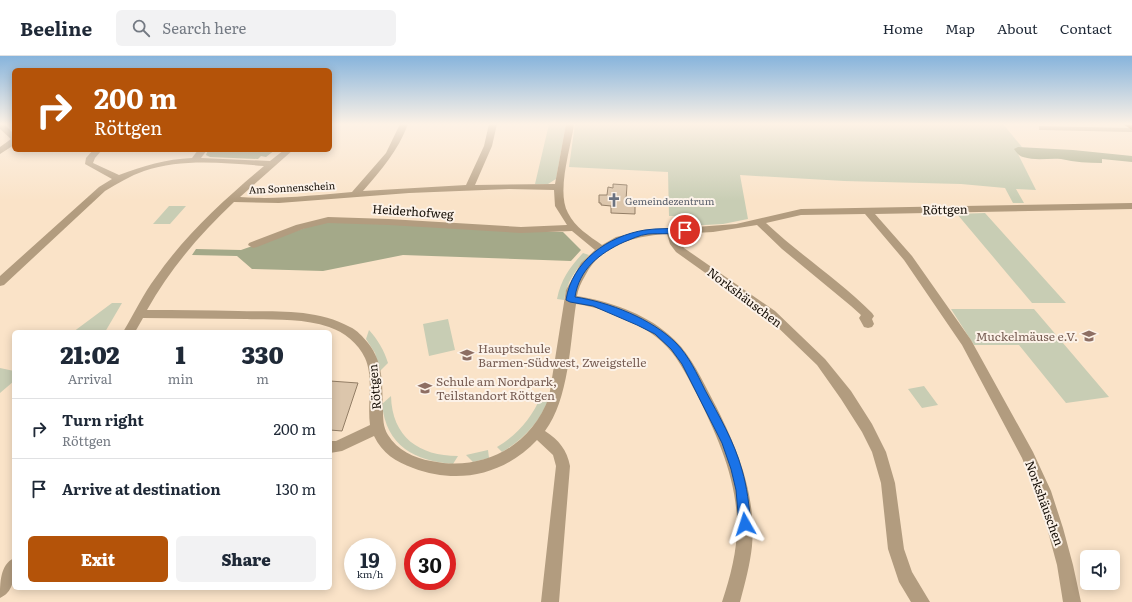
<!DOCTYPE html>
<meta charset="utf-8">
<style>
:root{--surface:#fff;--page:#f2f2f3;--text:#1f2937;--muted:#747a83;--line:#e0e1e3;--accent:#b45309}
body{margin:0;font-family:Literata,serif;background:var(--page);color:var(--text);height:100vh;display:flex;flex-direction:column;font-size:15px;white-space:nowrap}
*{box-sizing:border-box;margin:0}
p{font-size:13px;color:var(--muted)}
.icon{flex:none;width:22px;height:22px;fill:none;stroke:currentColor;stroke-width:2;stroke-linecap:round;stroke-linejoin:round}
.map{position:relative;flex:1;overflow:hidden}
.details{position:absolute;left:12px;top:274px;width:320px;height:260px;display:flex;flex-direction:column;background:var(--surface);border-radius:6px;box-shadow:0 2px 10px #0003}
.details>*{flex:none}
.banner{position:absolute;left:12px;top:12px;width:320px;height:84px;border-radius:6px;box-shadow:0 2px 10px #0003;background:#b45309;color:#fff;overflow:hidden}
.tools{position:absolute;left:1080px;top:494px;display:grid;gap:8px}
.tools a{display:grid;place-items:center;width:40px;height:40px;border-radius:6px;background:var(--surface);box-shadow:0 2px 10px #0003;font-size:20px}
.speed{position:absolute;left:344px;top:482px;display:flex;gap:8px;font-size:20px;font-weight:700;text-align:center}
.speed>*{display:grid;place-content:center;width:52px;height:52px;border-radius:50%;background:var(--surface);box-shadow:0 2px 10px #0003;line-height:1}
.speed small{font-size:10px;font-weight:400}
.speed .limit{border:6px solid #d22;background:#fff;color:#111}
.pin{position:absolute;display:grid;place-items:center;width:34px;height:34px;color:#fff;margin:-17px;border:2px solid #fff;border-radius:50%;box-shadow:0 1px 4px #0007}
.me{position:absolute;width:44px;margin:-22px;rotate:354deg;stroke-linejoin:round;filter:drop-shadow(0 0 3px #0008)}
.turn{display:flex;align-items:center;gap:14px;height:84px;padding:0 16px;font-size:18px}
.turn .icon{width:52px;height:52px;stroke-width:2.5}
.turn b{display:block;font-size:28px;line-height:34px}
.eta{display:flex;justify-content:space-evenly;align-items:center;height:68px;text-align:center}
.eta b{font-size:24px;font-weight:800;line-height:28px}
.button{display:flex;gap:8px;margin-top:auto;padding:8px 16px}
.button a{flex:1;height:46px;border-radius:6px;background:var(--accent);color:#fff;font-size:16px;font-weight:800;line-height:46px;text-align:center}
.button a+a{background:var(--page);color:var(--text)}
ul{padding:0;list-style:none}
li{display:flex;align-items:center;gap:12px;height:60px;padding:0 16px;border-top:1px solid var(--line)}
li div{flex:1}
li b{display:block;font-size:15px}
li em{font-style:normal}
header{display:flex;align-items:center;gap:24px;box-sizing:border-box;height:56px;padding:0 20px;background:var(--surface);border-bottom:1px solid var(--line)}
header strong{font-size:19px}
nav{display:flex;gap:22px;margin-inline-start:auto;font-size:14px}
.search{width:280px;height:36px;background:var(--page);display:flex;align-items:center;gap:10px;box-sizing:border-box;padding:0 14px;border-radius:6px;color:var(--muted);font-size:15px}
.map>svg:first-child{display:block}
</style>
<header>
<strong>Beeline</strong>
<div class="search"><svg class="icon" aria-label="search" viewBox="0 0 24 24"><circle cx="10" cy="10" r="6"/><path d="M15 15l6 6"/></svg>Search here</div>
<nav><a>Home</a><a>Map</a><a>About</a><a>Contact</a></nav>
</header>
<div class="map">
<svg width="1132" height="546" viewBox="0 0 1132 546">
<rect width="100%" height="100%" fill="#fae3c8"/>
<path fill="#c8cdb4" d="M 549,68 L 566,68 L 556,123 L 548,128 L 535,128 Z
M 575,68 L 1003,68 L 1026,96 L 1017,96 L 1036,134 L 1016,133 L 1024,147 L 1013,147 L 1005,132 L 961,128 L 844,125 L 740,119 L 748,163 L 723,168 L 688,170 L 685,160 L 669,160 L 668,116 L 569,111 Z
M 169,150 L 186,150 L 170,168 L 153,168 Z
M 985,157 L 1066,247 L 1032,247 L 957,158 Z
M 583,197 L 589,199 C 576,213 567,225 564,244 L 557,243 C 561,223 570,211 583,197 Z
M 112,247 L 122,247 L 105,276 L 73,276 Z
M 951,253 L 1034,253 L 1109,341 L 1066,347 L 1019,289 L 974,289 Z
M 448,263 L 455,294 L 429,300 L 423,268 Z
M 369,274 C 378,284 384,294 388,307 L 380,315 L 375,297 L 366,283 Z
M 0,312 L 14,315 L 14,325 L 0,337 Z
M 924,330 L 938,349 L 922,352 L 908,333 Z
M 391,340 C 392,381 419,400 458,400 L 453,408 C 415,405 386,390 382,348 Z
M 541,340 L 549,342 C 540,366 524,383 502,396 L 497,391 C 517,379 532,362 541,340 Z
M 488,394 L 489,402 L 473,406 L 466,399 Z"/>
<path fill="#a4a989" d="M 1018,91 L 1073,94 L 1132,100 L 1132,106 L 1102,103 L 1102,107 C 1088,107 1075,106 1061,103 C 1048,102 1036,105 1023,101 C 1019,100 1016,96 1014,93 Z
M 208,94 L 235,94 L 234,96 L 256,96 L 258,94 L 275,94 L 266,101 L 261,100 L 258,103 L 210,101 L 206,99 Z
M 322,166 L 391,166 L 469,173 L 563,176 L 581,194 L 571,205 L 403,199 L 323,215 L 252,213 L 237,200 L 192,199 L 196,193 L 241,194 Z"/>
<path fill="#dcc6ac" stroke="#937e66" d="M 613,128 L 627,129 L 626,144 L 631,144 L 631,147 L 635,147 L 635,158 L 611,157 L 611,150 L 601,149 L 601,147 L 599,147 L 599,139 L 607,139 L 608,131 L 613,132 Z
M 330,325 L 358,327 L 342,375 L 330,374 Z"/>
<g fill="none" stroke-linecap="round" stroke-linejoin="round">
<path fill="#b29c7f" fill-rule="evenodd" d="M 0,68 L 4,68 L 14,78 L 14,89 L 0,98 L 0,91 L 11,83 L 0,73 Z
M 400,68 L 408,68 C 398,95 381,114 363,135 L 466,129 L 484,90 L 489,68 L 497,68 L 492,90 L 475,129 L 555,128 L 566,68 L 574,68 C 571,92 556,135 568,157 C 575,171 589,180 602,189 L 616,181 L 642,175 L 736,168 L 801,153 L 1132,147 L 1132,153 L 875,158 L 912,200 L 971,284 L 1033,396 L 1051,435 L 1063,472 L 1073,509 L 1081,546 L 1063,546 L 1057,509 L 1047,472 L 1035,435 L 1022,402 L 962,289 L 904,204 L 865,158 L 801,159 L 766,167 C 800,199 839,224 872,257 L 874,260 L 872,263 L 874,268 L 872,271 L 868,272 L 864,271 L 859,262 L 861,259 L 851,250 L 782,193 L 757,169 L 713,176 L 677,178 L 680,187 L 684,192 L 775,255 L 825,303 L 851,335 L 872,368 L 886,396 L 895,427 L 904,493 L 912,516 L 930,546 L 911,546 L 899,526 L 888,493 L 881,427 L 872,396 L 862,376 L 841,343 L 817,309 L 767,261 L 676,196 L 670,188 L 667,178 C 634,180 600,189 585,220 C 581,227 578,233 577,240 C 608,245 644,257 668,278 C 687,293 698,316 709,337 C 734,384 757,435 752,490 C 750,509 745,527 740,546 L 722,546 C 731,519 738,492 737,463 C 735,418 716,377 696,337 C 686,318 677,299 661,285 C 638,265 605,252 576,248 C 570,287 569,343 545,375 C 559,384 567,394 570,410 L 559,546 L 541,546 L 556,410 L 553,399 L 537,384 C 504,419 458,429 413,412 C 396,406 382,397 374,380 L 342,395 L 330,397 L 330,385 L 336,385 L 370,369 C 367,348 374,322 365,302 C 358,287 344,276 329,271 C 303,262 274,264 247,263 C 212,263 178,262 143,262 L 135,276 L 123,276 C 134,258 143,238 156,221 C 186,178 225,143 264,110 C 225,107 182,102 144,115 C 130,120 118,127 105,135 L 4,229 L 0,230 L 0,220 L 99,131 L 112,123 L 85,108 L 86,102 L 93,94 L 102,94 L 95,102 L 93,107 L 119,119 C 143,110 166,103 192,102 L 198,94 L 207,94 L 201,102 L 270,105 L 284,94 L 293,94 L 240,141 C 277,144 315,139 352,136 L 386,97 ZM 509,133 L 554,134 L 555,150 L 567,169 L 521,171 L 389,163 L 328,161 L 296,169 L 249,187 L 248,189 L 253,192 L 257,191 L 303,173 L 328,167 L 389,169 L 521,177 L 572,175 L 595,194 L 581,207 L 566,234 L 549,341 C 531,391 482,416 431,405 C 414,402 397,394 388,379 C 383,371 383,362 383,353 C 382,329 384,307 368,287 C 363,281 357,274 350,271 C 316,252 275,256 238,255 C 208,254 177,254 147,254 C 170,213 200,178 234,146 L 279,147 L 409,137 Z
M 1039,70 L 1132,72 L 1132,76 L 1042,74 L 1039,74 Z
M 14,502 C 14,517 16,535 0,542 C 0,527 0,509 14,502 Z"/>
<path fill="#835c21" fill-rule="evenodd" d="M 1123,68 L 1132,68 L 1132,74 Z"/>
</g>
<linearGradient id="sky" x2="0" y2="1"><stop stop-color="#87b4dc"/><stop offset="0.47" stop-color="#fdf2e6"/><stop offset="1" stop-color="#fdf2e6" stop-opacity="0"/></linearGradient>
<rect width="1132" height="145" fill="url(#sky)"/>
<path fill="#1a73e8" stroke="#114b97" d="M 685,172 L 689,174 L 688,176 C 675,179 661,177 648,178 C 639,179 632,183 624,186 C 600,197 579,213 575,241 C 609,246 652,263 676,287 C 689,300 697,318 705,334 C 719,360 734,385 742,414 C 747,431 749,449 751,468 L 749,472 L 745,473 L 741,472 L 739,468 L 736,434 L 731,413 L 722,387 L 682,308 L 671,293 L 655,278 L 637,269 L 593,250 L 570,246 L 566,244 C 572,205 608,180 645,174 C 658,172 672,173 685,172 Z"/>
<defs>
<symbol id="church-bare" viewBox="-9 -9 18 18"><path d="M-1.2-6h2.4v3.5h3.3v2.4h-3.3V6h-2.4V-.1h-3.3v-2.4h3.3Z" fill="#6b7280" stroke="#fcf2e8" stroke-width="2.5" paint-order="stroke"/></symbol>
<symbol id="school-bare" viewBox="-9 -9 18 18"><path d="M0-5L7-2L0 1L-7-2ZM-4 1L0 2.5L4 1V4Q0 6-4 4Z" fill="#8d6e63" stroke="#fcf2e8" stroke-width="2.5" paint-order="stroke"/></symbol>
</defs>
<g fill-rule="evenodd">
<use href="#church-bare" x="604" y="134" width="20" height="20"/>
<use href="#school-bare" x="1079" y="270" width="20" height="20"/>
<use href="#school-bare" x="457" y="289" width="20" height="20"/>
<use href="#school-bare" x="415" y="322" width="20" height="20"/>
</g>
<g text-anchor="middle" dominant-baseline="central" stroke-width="4" stroke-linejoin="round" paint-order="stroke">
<g font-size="10" fill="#140d05" stroke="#fcf2e8">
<text transform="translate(292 131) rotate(-3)">Am Sonnenschein</text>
</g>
<g font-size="10" fill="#5b616d" stroke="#fcf2e8" text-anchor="start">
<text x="625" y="144">Gemeindezentrum</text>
</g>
<g font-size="12" fill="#140d05" stroke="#fcf2e8">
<text transform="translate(945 153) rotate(-1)">Röttgen</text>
<text transform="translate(413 155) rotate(4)">Heiderhofweg</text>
<text transform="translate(745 241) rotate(37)">Norkshäuschen</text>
<text transform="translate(374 331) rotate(-95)">Röttgen</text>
<text transform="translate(1045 447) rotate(70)">Norkshäuschen</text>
</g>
<g font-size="12" fill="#785e54" stroke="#fcf2e8" text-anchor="start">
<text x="1078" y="280" text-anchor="end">Muckelmäuse e.V.</text>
<text x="478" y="292">Hauptschule<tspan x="478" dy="14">Barmen-Südwest, Zweigstelle</tspan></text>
<text x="436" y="325">Schule am Nordpark,<tspan x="436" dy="14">Teilstandort Röttgen</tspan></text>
</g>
</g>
</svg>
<div class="tools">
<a><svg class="icon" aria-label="sound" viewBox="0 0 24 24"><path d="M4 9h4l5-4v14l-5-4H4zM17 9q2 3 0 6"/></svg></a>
</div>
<div class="speed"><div>19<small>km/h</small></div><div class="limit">30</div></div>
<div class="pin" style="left:685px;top:174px;background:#d93025"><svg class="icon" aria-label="arrive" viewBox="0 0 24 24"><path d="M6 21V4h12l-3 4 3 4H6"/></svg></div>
<svg class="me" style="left:745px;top:468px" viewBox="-20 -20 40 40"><path d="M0-17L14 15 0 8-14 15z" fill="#1a73e8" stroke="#fff" stroke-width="4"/></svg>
<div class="banner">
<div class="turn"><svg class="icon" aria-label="right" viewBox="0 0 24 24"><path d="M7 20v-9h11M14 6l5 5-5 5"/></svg><div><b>200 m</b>Röttgen</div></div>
</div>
<section class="details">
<div class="eta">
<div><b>21:02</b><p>Arrival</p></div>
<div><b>1</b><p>min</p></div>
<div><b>330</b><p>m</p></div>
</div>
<ul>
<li><svg class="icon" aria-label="right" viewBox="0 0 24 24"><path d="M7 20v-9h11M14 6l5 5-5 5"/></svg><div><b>Turn right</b><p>Röttgen</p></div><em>200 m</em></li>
<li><svg class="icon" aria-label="arrive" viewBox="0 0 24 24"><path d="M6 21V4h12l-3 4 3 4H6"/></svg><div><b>Arrive at destination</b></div><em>130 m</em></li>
</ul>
<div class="button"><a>Exit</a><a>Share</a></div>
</section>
</div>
